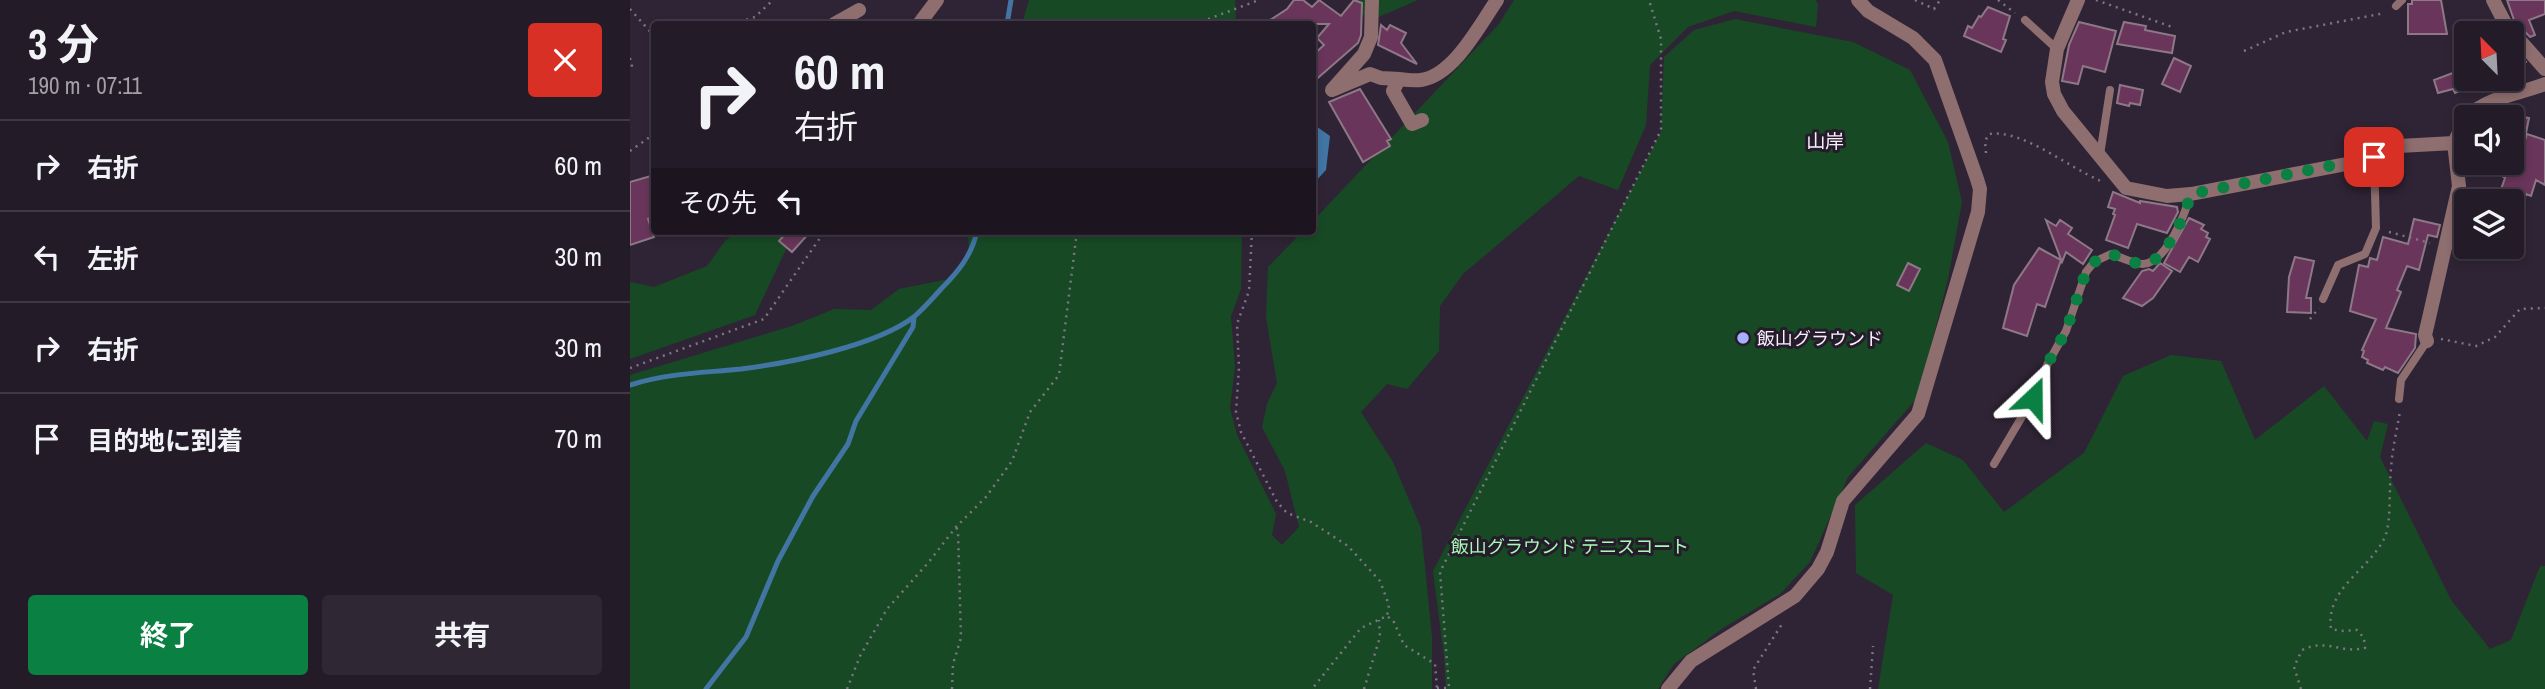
<!DOCTYPE html>
<html lang="ja">
<meta charset="utf-8">
<style>
:root{--surface:#231b28;--page:#2f2834;--text:#f1f3f6;--muted:#a3a1a8;--line:#403945;--accent:#0b8043}
body{margin:0;font-family:"Archivo Narrow","Noto Sans JP",sans-serif;background:var(--page);color:var(--text);height:100vh;display:flex;flex-direction:column;font-size:26px;white-space:nowrap}
*{box-sizing:border-box;margin:0}
p{font-size:23px;color:var(--muted)}
.icon{flex:none;width:38px;height:38px;fill:none;stroke:currentColor;stroke-width:2;stroke-linecap:round;stroke-linejoin:round}
.map{position:relative;flex:1;overflow:hidden}
.side{display:flex;flex-direction:column;background:var(--surface);width:630px}
.side>*{flex:none}
.top-card{position:absolute;left:21px;top:21px;width:665px;height:214px;border-radius:7px;box-shadow:0 4px 10px #0003,0 0 0 2px var(--line);background:#231b28;color:var(--text);overflow:hidden}
.needle{width:46px;rotate:336deg}
.fabs{position:absolute;left:1824px;top:21px;display:grid;gap:14px}
.fabs a{display:grid;place-items:center;width:70px;height:70px;border-radius:7px;background:var(--surface);box-shadow:0 4px 10px #0003,0 0 0 2px var(--line);font-size:35px}
.pin{position:absolute;display:grid;place-items:center;width:60px;height:60px;color:#fff;margin:-30px;border-radius:14px;box-shadow:0 4px 10px #0006}
.me{position:absolute;width:77px;margin:-38px;rotate:23deg;stroke-linejoin:round;filter:drop-shadow(0 0 5px #0008)}
.turn{display:flex;align-items:center;gap:24px;height:147px;padding:0 28px;font-size:32px}
.turn .icon{width:91px;height:91px;stroke-width:2.5}
.turn b{display:block;font-size:49px;line-height:60px}
.then{display:flex;align-items:center;height:66px;padding:0 28px;background:#0003;gap:14px;font-size:26px}
.round{display:grid;place-items:center;flex:none;width:74px;height:74px;border-radius:7px;background:var(--page)}
.summary{display:flex;align-items:center;justify-content:space-between;height:119px;padding:0 28px}
h1{font-size:42px;font-weight:700;line-height:52px}
.button{display:flex;gap:14px;margin-top:auto;padding:14px 28px}
.button a{flex:1;height:80px;border-radius:7px;background:var(--accent);color:#fff;font-size:28px;font-weight:700;line-height:80px;text-align:center}
.button a+a{background:var(--page);color:var(--text)}
ul{padding:0;list-style:none}
li{display:flex;align-items:center;gap:21px;height:91px;padding:0 28px;border-top:2px solid var(--line)}
li div{flex:1}
li b{display:block;font-size:26px}
li em{font-style:normal}
main{display:flex;flex:1;min-height:0}
.map>svg:first-child{display:block}
</style>
<main>
<section class="side">
<div class="summary"><div><h1>3 分</h1><p>190 m · 07:11</p></div><a class="round" style="background:#d93025;color:#fff"><svg class="icon" aria-label="close" viewBox="0 0 24 24"><path d="M6 6l12 12M18 6L6 18"/></svg></a></div>
<ul>
<li><svg class="icon" aria-label="right" viewBox="0 0 24 24"><path d="M7 20v-9h11M14 6l5 5-5 5"/></svg><div><b>右折</b></div><em>60 m</em></li>
<li><svg class="icon" aria-label="left" viewBox="0 0 24 24"><path d="M17 20v-9H6M10 6l-5 5 5 5"/></svg><div><b>左折</b></div><em>30 m</em></li>
<li><svg class="icon" aria-label="right" viewBox="0 0 24 24"><path d="M7 20v-9h11M14 6l5 5-5 5"/></svg><div><b>右折</b></div><em>30 m</em></li>
<li><svg class="icon" aria-label="arrive" viewBox="0 0 24 24"><path d="M6 21V4h12l-3 4 3 4H6"/></svg><div><b>目的地に到着</b></div><em>70 m</em></li>
</ul>
<div class="button"><a>終了</a><a>共有</a></div>
</section>
<div class="map">
<svg width="1915" height="689" viewBox="0 0 1915 689">
<rect width="100%" height="100%" fill="#2f2435"/>
<path fill="#174a24" d="M 399,0 L 605,0 L 606,24 L 392,24 Z
M 726,0 L 788,0 L 737,22 Z
M 884,0 L 1185,0 L 1188,4 L 1186,27 L 1104,11 L 1058,27 L 1020,65 L 1016,125 L 988,190 L 949,176 L 833,274 L 810,306 L 809,351 L 777,389 L 757,384 L 731,412 L 763,462 L 791,528 L 802,637 L 802,689 L 0,689 L 0,375 L 162,326 L 204,309 L 241,310 L 269,289 L 319,279 L 339,260 L 338,231 L 612,231 L 611,289 L 601,316 L 605,367 L 600,408 L 607,435 L 646,514 L 642,535 L 652,545 L 669,527 L 655,471 L 632,427 L 637,404 L 647,383 L 636,317 L 638,267 L 673,231 L 682,231 L 683,221 L 869,24 Z
M 1105,19 L 1223,42 L 1280,70 L 1318,142 L 1332,202 L 1318,279 L 1288,397 L 1218,477 L 1180,562 L 1150,594 L 1093,628 L 1044,664 L 1028,689 L 816,689 L 814,656 L 803,571 L 1031,132 L 1034,57 L 1064,30 Z
M 108,231 L 150,231 L 157,247 L 125,315 L 0,359 L 0,282 L 24,287 L 77,266 L 95,241 Z
M 1541,355 L 1591,361 L 1625,440 L 1694,386 L 1737,441 L 1744,421 L 1758,424 L 1750,457 L 1821,600 L 1860,649 L 1881,640 L 1910,566 L 1915,566 L 1915,689 L 1248,689 L 1263,595 L 1226,573 L 1225,505 L 1296,443 L 1333,460 L 1374,512 L 1454,453 L 1493,376 Z"/>
<path fill="#4275a4" d="M 683,124 L 700,136 L 696,170 L 683,184 Z"/>
<g fill="none" stroke-linecap="round" stroke-linejoin="round">
<path stroke="#4275a4" stroke-width="5" d="M 377,24 L 381,0
M 0,385 C 38,373 72,373 111,369 C 159,363 247,346 285,316 C 294,308 303,298 311,289 C 328,272 342,255 347,231
M 76,689 L 116,637 L 148,561 L 183,496 L 218,444 L 226,421 L 283,327 L 284,317"/>
</g>
<path fill="#6a355b" stroke="#8e7887" stroke-width="2" d="M 664,0 L 673,0 L 682,7 L 689,0 L 711,16 L 724,0 L 732,3 L 731,35 L 728,43 L 682,83 L 682,56 L 694,45 L 687,38 L 699,24 L 634,24 L 657,9 Z
M 1782,0 L 1811,0 L 1817,34 L 1778,34 L 1778,4 L 1782,4 Z
M 1877,0 L 1915,0 L 1915,14 L 1899,20 L 1905,35 L 1900,37 L 1884,20 Z
M 1358,7 L 1380,16 L 1373,39 L 1376,40 L 1371,52 L 1334,36 L 1338,26 L 1342,28 L 1349,16 L 1351,17 Z
M 1449,22 L 1486,31 L 1475,72 L 1453,66 L 1448,84 L 1432,81 L 1439,45 Z
M 1494,22 L 1516,26 L 1515,30 L 1545,36 L 1542,53 L 1487,44 Z
M 751,25 L 757,30 L 760,25 L 776,33 L 771,43 L 787,64 L 748,45 Z
M 1881,45 L 1896,62 L 1881,75 Z
M 1544,58 L 1561,66 L 1550,92 L 1532,84 Z
M 1836,68 L 1836,88 L 1825,93 L 1823,89 L 1808,93 L 1804,80 Z
M 1490,85 L 1513,90 L 1510,105 L 1500,103 L 1499,106 L 1487,103 Z
M 730,89 L 761,139 L 757,141 L 760,146 L 733,162 L 699,102 Z
M 1881,115 L 1899,118 L 1895,138 L 1881,136 Z
M 1897,134 L 1915,140 L 1915,185 L 1906,180 L 1901,196 L 1896,194 L 1894,200 L 1886,198 L 1885,200 L 1869,195 L 1875,178 L 1851,163 L 1887,163 Z
M 24,175 L 24,217 L 18,219 L 24,237 L 0,245 L 0,182 Z
M 1483,192 L 1510,203 L 1510,201 L 1547,207 L 1548,212 L 1537,233 L 1507,224 L 1498,248 L 1476,240 L 1485,215 L 1483,214 L 1485,209 L 1478,207 Z
M 1559,218 L 1574,225 L 1571,229 L 1578,233 L 1576,237 L 1580,239 L 1568,262 L 1559,257 L 1550,272 L 1534,263 Z
M 1784,219 L 1810,225 L 1807,237 L 1798,235 L 1789,270 L 1777,266 L 1767,290 L 1771,292 L 1756,328 L 1786,334 L 1785,348 L 1768,373 L 1755,367 L 1753,370 L 1737,363 L 1738,360 L 1732,357 L 1734,351 L 1732,350 L 1746,319 L 1720,311 L 1729,265 L 1738,267 L 1740,258 L 1747,260 L 1753,237 L 1778,244 Z
M 1416,220 L 1426,226 L 1430,220 L 1442,228 L 1438,234 L 1462,250 L 1453,264 L 1436,252 L 1432,262 Z
M 158,231 L 181,231 L 162,252 L 149,241 Z
M 1409,248 L 1431,260 L 1415,307 L 1407,304 L 1397,336 L 1373,328 L 1384,285 Z
M 1665,257 L 1684,261 L 1676,298 L 1681,298 L 1681,313 L 1657,312 L 1659,277 Z
M 1278,263 L 1290,269 L 1279,291 L 1267,285 Z
M 1530,263 L 1542,271 L 1523,298 L 1512,306 L 1493,298 L 1512,271 L 1519,269 L 1523,271 Z"/>
<g fill="none" stroke-linecap="round" stroke-linejoin="round">
<path stroke="#7e7483" stroke-width="2.5" stroke-dasharray="2 5" stroke-linecap="butt" d="M 1285,0 L 1304,9 L 1310,0
M 1368,0 L 1385,13
M 1466,0 L 1545,28
M 0,9 L 24,36
M 103,24 L 125,17 L 143,0
M 565,24 L 629,0
M 1614,51 L 1656,32 L 1755,13
M 0,58 L 2,65 L 0,70
M 0,151 L 24,134
M 1356,153 L 1355,141 L 1359,134 C 1393,129 1439,168 1471,181
M 622,231 L 619,291 L 607,324 L 609,368 L 606,412 L 611,432 L 647,502 L 657,513 L 681,522 L 718,546 L 750,581 L 759,605 L 757,616 L 731,628 L 682,689
M 1759,232 L 1800,243
M 1680,319 L 1689,308
M 1811,339 L 1846,346 L 1865,337 L 1890,309 L 1915,308
M 0,368 L 134,319 L 190,238 L 198,231
M 758,617 L 763,620 L 774,645 L 805,664 L 807,689
M 807,688 L 819,688 L 810,572 L 1031,130 L 1031,39 L 1019,0
M 217,689 L 230,656 L 257,609 L 298,563 L 326,527 L 356,497 L 382,461 L 400,412 L 429,375 L 447,231
M 322,689 L 323,664 L 331,638 L 328,531 L 326,527
M 734,689 L 750,637 L 749,620
M 1126,689 L 1123,670 L 1152,624
M 1240,689 L 1243,646
M 1671,689 L 1664,667 L 1672,650 C 1697,638 1711,654 1735,648 L 1734,638 L 1727,630 L 1711,631 L 1701,629 C 1695,586 1743,569 1756,534 C 1761,520 1759,486 1761,469 C 1762,450 1767,430 1770,411"/>
<path stroke="#8f6e6f" stroke-width="8" d="M 1766,6 L 1772,0
M 1395,20 L 1427,49
M 1470,155 L 1480,90
M 1693,299 L 1708,265 L 1735,254 L 1746,228 L 1744,157
M 1769,399 L 1771,380 L 1797,341
M 1364,464 L 1403,398 L 1418,363 L 1436,331 L 1456,272 L 1464,262 L 1481,254 C 1490,257 1504,264 1513,264 C 1537,263 1555,213 1561,194"/>
<path stroke="#8f6e6f" stroke-width="14" d="M 742,0 L 741,37 L 734,54 L 702,90 L 740,74 L 751,78 L 770,79
M 1448,0 L 1427,49 L 1422,82 L 1424,94 L 1433,111 L 1496,188 L 1537,196 L 1561,194 L 1737,160 L 1769,146 L 1824,143
M 1863,0 L 1876,25 L 1915,69
M 204,24 L 229,10
M 289,24 L 307,0
M 1837,117 C 1858,97 1889,94 1915,84
M 792,120 L 782,124 L 763,91 L 769,79 C 776,80 784,81 791,80 C 824,75 849,26 867,0
M 1797,341 L 1795,335 L 1799,318 L 1829,186 L 1824,143 L 1836,118
M 1038,689 L 1061,661 L 1165,596 L 1188,569 L 1197,552 L 1213,501 L 1288,414 L 1348,212 L 1350,189 L 1347,179 L 1305,60 L 1283,38 L 1238,11 L 1228,0"/>
</g>
<g fill="none" stroke-linecap="round" stroke-linejoin="round">
<path stroke="#0b8043" stroke-width="12" stroke-dasharray="0 21.6" d="M 1403,398 L 1418,363 L 1436,331 L 1456,272 L 1464,262 L 1481,254 C 1490,257 1504,264 1513,264 C 1537,263 1555,213 1561,194 L 1744,157"/>
</g>
<circle fill="#a5b1fc" stroke="#251b2b" stroke-width="2.5" cx="1113" cy="338" r="7"/>
<g text-anchor="middle" dominant-baseline="central" stroke-width="6" stroke-linejoin="round" paint-order="stroke">
<g font-size="18" fill="#f7f0fb" stroke="#251b2b" text-anchor="start">
<text x="1127" y="338">飯山グラウンド</text>
</g>
<g font-size="18" fill="#a8fab6" stroke="#251b2b">
<text x="940" y="546">飯山グラウンド テニスコート</text>
</g>
<g font-size="19" fill="#f7f0fb" stroke="#251b2b">
<text x="1195" y="141">山岸</text>
</g>
</g>
</svg>
<div class="fabs">
<a><svg class="needle" viewBox="-14 -14 28 28"><path d="M0-13l5 13h-10z" fill="#e53935"/><path d="M0 13l5-13h-10z" fill="#a3a1a8"/></svg></a>
<a><svg class="icon" aria-label="sound" viewBox="0 0 24 24"><path d="M4 9h4l5-4v14l-5-4H4zM17 9q2 3 0 6"/></svg></a>
<a><svg class="icon" aria-label="layers" viewBox="0 0 24 24"><path d="M12 4l9 5-9 5-9-5zM3 14l9 5 9-5"/></svg></a>
</div>
<div class="pin" style="left:1744px;top:157px;background:#d93025"><svg class="icon" aria-label="arrive" viewBox="0 0 24 24"><path d="M6 21V4h12l-3 4 3 4H6"/></svg></div>
<svg class="me" style="left:1403px;top:398px" viewBox="-20 -20 40 40"><path d="M0-17L14 15 0 8-14 15z" fill="#0b8043" stroke="#fff" stroke-width="4"/></svg>
<div class="top-card">
<div class="turn"><svg class="icon" aria-label="right" viewBox="0 0 24 24"><path d="M7 20v-9h11M14 6l5 5-5 5"/></svg><div><b>60 m</b>右折</div></div>
<div class="then">その先<svg class="icon" aria-label="left" viewBox="0 0 24 24"><path d="M17 20v-9H6M10 6l-5 5 5 5"/></svg></div>
</div>
</div>
</main>
